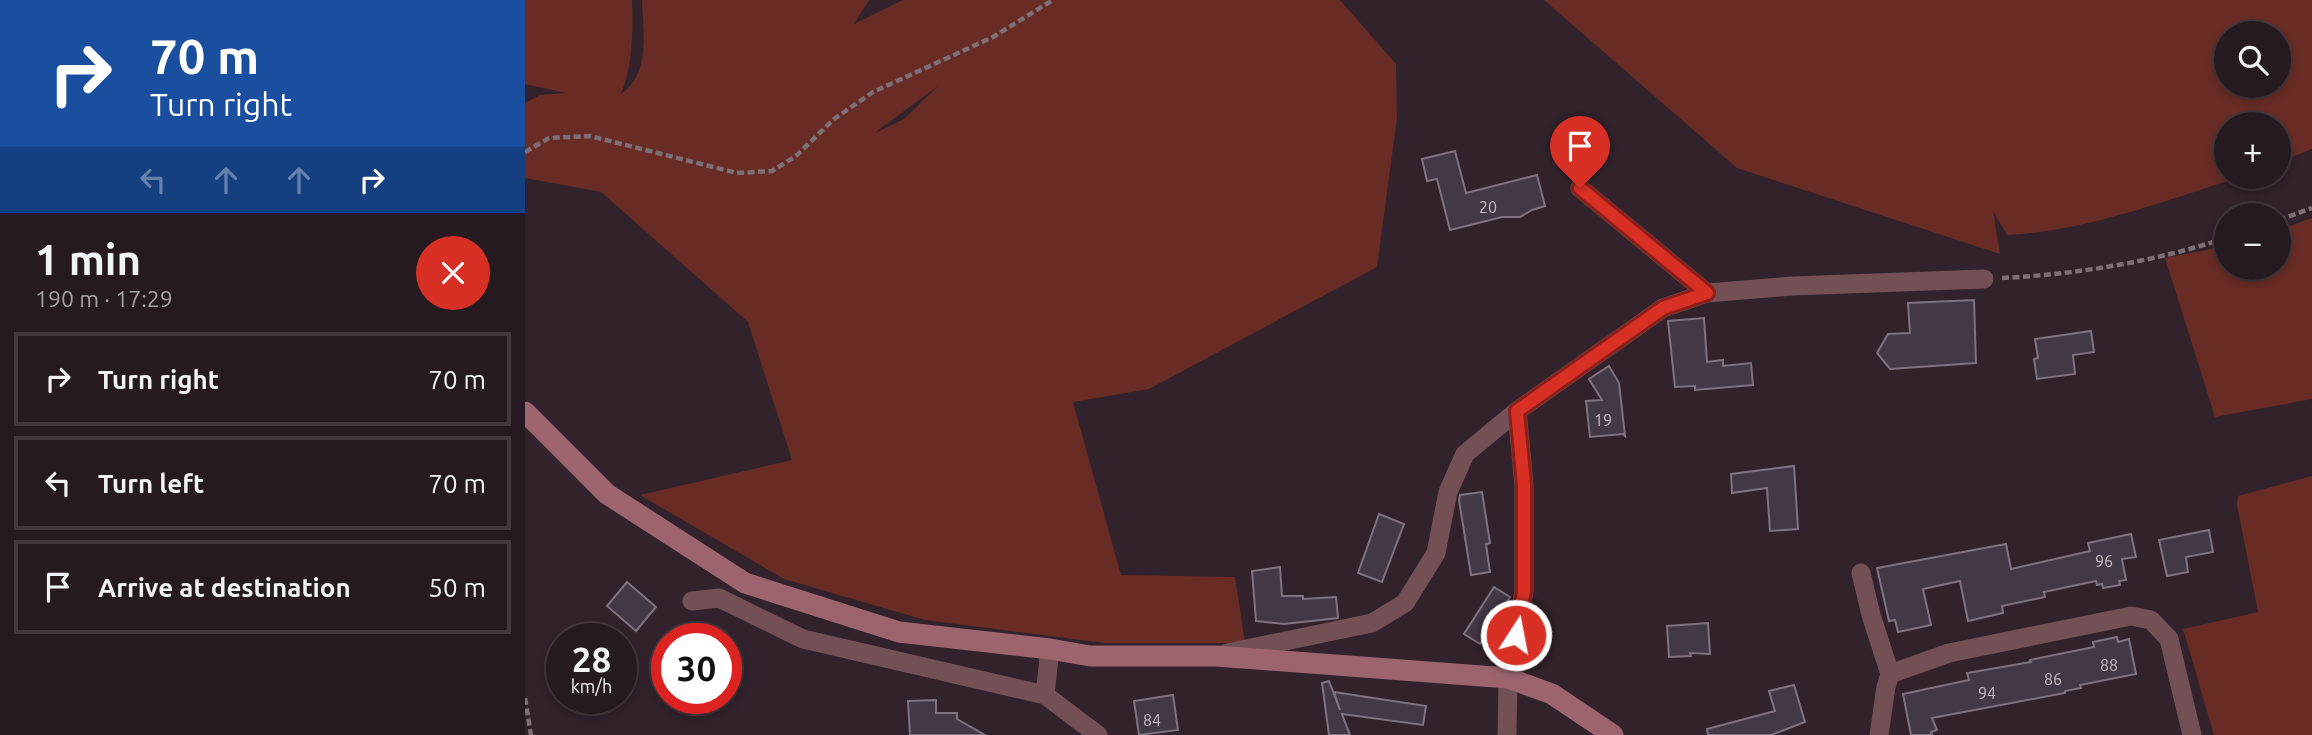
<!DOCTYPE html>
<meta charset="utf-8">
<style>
:root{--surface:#251a20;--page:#31272d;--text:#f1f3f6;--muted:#a3a1a5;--line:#42383e}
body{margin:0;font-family:Ubuntu,sans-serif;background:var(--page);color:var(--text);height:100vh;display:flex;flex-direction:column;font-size:26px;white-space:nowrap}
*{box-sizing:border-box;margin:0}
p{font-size:23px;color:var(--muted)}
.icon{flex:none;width:38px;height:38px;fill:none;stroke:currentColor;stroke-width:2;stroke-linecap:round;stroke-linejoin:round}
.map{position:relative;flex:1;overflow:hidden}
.panel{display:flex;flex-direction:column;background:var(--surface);width:525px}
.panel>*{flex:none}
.hud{background:#1a4fa0;color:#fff;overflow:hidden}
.tools{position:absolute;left:1689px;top:21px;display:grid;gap:14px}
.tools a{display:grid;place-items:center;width:77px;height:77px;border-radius:50%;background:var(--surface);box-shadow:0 4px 10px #0003,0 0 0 2px var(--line);font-size:35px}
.speed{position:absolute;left:21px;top:623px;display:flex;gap:14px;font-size:35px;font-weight:700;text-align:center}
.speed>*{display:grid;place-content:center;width:91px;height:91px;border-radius:50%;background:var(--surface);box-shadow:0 4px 10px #0003,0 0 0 2px var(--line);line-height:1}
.speed small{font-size:18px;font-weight:400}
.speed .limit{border:10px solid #d22;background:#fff;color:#111}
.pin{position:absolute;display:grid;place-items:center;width:60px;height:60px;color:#fff;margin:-72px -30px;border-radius:50% 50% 50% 0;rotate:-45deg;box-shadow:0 0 7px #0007}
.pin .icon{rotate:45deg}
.me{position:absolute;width:77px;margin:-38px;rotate:11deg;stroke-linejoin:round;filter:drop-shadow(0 0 5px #0008)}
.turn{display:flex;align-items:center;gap:24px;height:147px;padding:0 35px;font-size:32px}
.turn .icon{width:91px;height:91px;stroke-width:2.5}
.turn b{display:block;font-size:49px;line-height:60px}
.lanes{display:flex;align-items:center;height:66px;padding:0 35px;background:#0003;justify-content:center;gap:35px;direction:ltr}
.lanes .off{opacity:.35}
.round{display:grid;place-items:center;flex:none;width:74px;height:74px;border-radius:37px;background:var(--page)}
.overview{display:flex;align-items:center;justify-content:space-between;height:119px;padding:0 35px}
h1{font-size:42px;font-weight:700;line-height:52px}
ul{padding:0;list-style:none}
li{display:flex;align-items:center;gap:21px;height:94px;margin:0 14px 10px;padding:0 21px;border:4px solid var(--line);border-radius:0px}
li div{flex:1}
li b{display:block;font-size:26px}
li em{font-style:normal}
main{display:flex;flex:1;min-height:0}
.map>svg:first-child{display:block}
</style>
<main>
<section class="panel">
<div class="hud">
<div class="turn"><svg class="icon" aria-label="right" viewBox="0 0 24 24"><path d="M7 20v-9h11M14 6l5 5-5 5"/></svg><div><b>70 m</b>Turn right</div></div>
<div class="lanes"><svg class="icon off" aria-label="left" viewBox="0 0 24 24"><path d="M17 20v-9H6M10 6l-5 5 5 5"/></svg><svg class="icon off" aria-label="ahead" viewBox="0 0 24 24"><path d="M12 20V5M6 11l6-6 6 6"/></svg><svg class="icon off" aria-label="ahead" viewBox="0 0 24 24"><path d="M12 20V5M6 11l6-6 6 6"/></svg><svg class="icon" aria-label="right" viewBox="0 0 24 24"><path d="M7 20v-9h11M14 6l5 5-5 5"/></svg></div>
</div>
<div class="overview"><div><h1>1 min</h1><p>190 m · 17:29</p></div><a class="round" style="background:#d93025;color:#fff"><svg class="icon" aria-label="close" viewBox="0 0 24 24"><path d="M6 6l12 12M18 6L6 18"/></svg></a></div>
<ul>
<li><svg class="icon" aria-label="right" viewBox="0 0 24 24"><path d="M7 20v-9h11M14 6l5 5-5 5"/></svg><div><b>Turn right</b></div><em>70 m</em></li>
<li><svg class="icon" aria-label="left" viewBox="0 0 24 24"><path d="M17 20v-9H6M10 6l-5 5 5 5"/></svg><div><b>Turn left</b></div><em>70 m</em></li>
<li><svg class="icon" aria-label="arrive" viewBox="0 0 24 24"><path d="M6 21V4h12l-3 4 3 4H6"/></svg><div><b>Arrive at destination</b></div><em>50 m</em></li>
</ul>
</section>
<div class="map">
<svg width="1787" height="735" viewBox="0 0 1787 735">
<rect width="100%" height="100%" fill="#31222b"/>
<path fill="#682c24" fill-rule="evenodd" d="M 0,0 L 107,0 C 108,31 108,66 96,94 C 126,73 118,32 117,0 L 344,0 L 329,24 L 378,0 L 815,0 L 871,64 L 872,118 L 852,267 L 624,389 L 548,402 L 596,575 L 710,577 L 720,643 L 580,643 L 400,620 L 259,579 L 115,495 L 267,460 L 223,322 L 76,192 L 0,178 L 0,103 L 15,95 L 41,93 L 0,84 ZM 413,86 L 379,119 L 352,132 L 352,131 Z
M 1019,0 L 1787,0 L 1787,149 L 1754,162 L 1754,124 L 1701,124 L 1701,177 L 1715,177 C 1639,201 1562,231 1482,235 L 1468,211 L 1475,254 L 1212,168 ZM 1754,33 L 1754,86 L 1701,86 L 1701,33 Z
M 1787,218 L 1787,399 L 1690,417 L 1640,258 L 1701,246 L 1701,268 L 1754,268 L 1754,230 Z
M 1787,476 L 1787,735 L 1689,735 L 1658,629 L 1733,612 L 1712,505 L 1713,496 Z"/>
<path fill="#433845" stroke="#7f7281" stroke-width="2" d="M 930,151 L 941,193 L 1012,175 L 1020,206 L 1007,210 L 995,217 L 977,217 L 925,230 L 912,179 L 902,181 L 897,159 Z
M 1449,300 L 1451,363 L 1365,369 L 1352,353 L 1363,334 L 1385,333 L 1383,303 Z
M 1179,318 L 1182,362 L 1198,360 L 1198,366 L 1226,363 L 1228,385 L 1170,390 L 1170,386 L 1150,387 L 1143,321 Z
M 1566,331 L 1569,352 L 1548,355 L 1550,374 L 1512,379 L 1509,359 L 1513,358 L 1510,339 Z
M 1084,366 L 1094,383 L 1100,436 L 1098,434 L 1065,437 L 1061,401 L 1077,400 L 1064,379 Z
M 1269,466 L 1273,529 L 1245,531 L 1242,488 L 1207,493 L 1206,474 Z
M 957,492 L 965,543 L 961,544 L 965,572 L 946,575 L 934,500 L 935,495 Z
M 854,514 L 879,524 L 857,582 L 833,573 Z
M 1684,530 L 1688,552 L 1661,557 L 1663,572 L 1642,576 L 1634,540 Z
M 1606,534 L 1611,557 L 1597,559 L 1601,580 L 1594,581 L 1595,585 L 1578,588 L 1577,584 L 1572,585 L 1571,581 L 1519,592 L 1520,597 L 1477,606 L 1478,613 L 1443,621 L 1435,581 L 1398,589 L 1406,625 L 1373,632 L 1370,620 L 1364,621 L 1352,568 L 1481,544 L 1486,569 L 1565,551 L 1563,543 Z
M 755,567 L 757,596 L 778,596 L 778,599 L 811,597 L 813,618 L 759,624 L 731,621 L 727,571 Z
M 102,582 L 131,607 L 111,631 L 82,606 Z
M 969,587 L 985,597 L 955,644 L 939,634 Z
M 1183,623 L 1185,654 L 1165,653 L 1166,656 L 1144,657 L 1142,626 Z
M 1592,637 L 1593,642 L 1604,639 L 1611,674 L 1555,685 L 1556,688 L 1540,691 L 1540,693 L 1407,718 L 1412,730 L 1406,732 L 1407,735 L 1386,735 L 1378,694 L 1444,680 L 1442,673 L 1506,662 L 1505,660 L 1569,647 L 1568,642 Z
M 804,681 L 815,710 L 809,692 L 901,706 L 898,725 L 817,714 L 825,735 L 804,735 L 797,683 Z
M 1269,685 L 1280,722 L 1246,735 L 1183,735 L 1182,729 L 1250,711 L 1244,691 Z
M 648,695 L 653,730 L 614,735 L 609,701 Z
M 411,700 L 411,713 L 432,713 L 432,719 L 460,735 L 385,735 L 383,701 Z"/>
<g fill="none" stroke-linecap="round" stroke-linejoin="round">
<path stroke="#7c6f77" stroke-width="4.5" stroke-dasharray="7 3.5" stroke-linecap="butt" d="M 0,152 L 24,138 L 65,136 L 212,173 L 247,171 L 271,156 L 309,119 L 348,92 L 468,37 L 528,0
M 1754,220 L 1787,208
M 1477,278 C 1553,274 1628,262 1701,238
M 0,698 L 6,735"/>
<path stroke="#734f56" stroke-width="19" d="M 1055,188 L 1182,293
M 1336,573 L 1346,615 L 1365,674
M 167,601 L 194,598 L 278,639 L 520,695 L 573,735
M 702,653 L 847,623 L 880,603 L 911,553 L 923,492 L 940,454 L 992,411 L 1138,308 L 1182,293 L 1267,286 L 1459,279
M 520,695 L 525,649
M 982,735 L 983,678 L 999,591 L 999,485 L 992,411
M 1354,735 L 1361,687 L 1365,674 L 1424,653 L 1606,616 L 1626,620 L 1644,639 L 1667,735"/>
<path stroke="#9d6470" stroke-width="21" d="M 0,412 L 82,494 L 220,583 L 374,632 L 525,649 L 565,656 L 691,656 L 983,678 L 1027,694 L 1088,735"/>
</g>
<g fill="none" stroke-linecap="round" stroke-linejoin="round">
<defs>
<path id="route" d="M 991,635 L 999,591 L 999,485 L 992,411 L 1138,308 L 1182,293 L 1055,188"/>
</defs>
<use href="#route" stroke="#8d1f18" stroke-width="18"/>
<use href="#route" stroke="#d93025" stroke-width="12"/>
</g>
<g text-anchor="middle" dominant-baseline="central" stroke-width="7" stroke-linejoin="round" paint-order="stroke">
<g font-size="16" fill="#c3b9c0">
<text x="963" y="207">20</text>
<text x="1078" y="420">19</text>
<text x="1579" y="561">96</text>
<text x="1584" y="665">88</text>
<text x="1528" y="679">86</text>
<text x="1462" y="693">94</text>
<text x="627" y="720">84</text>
</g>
</g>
</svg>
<div class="tools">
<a><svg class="icon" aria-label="search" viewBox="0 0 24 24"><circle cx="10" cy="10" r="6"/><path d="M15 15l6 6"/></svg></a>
<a>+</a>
<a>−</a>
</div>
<div class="speed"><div>28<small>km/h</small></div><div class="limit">30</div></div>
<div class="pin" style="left:1055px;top:188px;background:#d93025"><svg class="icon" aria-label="arrive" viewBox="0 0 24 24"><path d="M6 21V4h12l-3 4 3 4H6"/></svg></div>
<svg class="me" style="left:991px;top:635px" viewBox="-20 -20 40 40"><circle r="17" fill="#d93025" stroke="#fff" stroke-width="3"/><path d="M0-11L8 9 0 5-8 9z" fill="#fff"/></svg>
</div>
</main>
